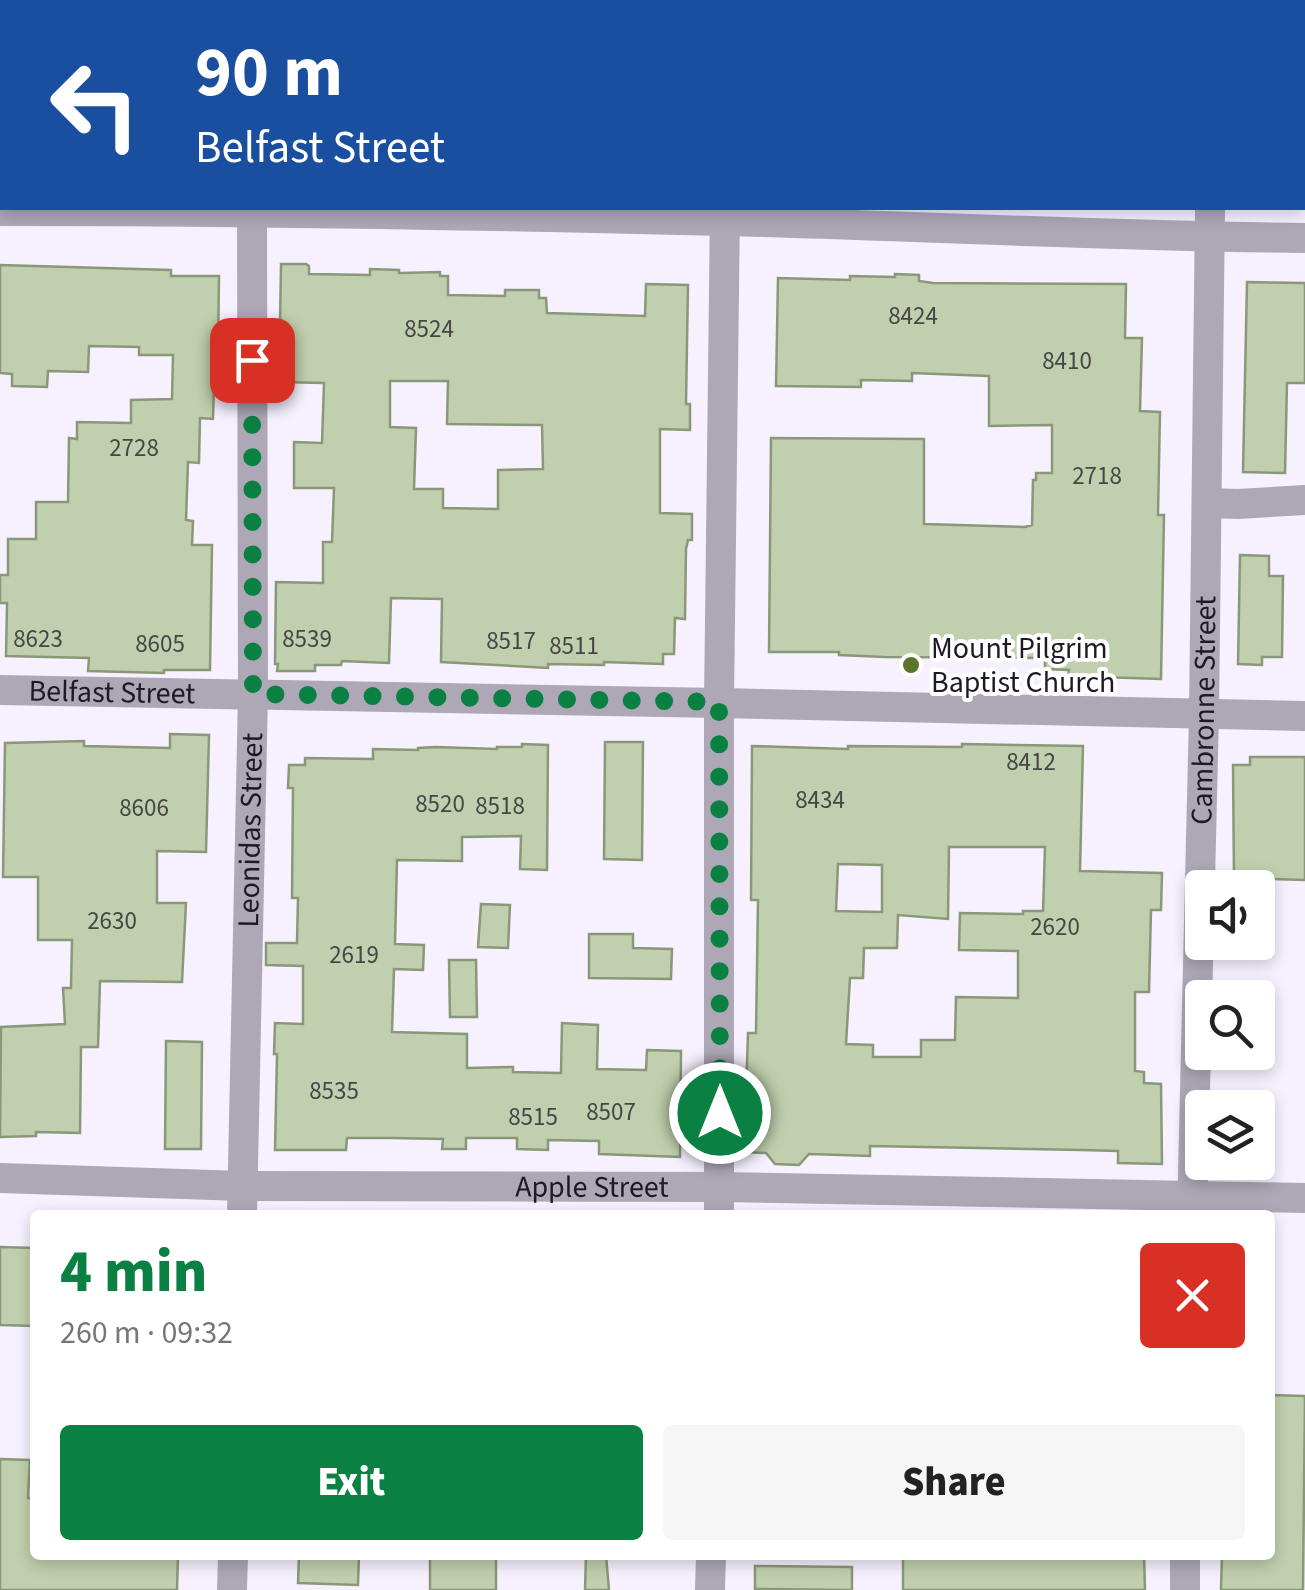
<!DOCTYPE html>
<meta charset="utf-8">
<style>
:root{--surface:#fff;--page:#f6f6f6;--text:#222;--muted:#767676;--accent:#0b8043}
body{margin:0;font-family:"Source Sans 3",sans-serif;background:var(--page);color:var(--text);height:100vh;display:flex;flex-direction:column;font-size:38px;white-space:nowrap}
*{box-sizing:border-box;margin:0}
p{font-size:32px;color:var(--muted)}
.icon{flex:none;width:55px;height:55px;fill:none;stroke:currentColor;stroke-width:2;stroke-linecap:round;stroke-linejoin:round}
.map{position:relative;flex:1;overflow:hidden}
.details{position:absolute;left:30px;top:1210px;width:1245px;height:350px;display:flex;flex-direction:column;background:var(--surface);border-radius:10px;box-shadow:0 5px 15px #0003}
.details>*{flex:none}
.hud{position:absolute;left:0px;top:0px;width:1305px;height:210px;box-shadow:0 5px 15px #0003;background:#1a4fa0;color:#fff;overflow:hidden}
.fabs{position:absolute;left:1185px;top:870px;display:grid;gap:20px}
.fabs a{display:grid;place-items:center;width:90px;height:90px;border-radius:10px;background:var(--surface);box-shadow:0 5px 15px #0003;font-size:50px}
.pin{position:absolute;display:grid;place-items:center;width:85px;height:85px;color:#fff;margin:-42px;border-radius:20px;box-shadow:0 5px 15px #0006}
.me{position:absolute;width:110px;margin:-55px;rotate:0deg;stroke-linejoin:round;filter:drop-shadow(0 0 8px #0008)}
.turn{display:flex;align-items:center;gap:35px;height:210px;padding:0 30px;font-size:45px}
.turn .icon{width:130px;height:130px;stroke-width:2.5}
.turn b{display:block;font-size:70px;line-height:85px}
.round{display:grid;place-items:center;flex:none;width:105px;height:105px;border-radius:10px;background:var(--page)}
.overview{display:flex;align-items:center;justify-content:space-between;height:170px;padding:0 30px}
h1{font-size:60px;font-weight:800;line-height:75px;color:var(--accent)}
.action{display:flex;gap:20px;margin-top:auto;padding:20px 30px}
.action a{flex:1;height:115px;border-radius:10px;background:var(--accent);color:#fff;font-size:40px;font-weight:800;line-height:115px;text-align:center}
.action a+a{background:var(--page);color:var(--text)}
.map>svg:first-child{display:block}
</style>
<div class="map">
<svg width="1305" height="1590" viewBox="0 0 1305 1590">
<rect width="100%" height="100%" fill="#f7f1ff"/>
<path fill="#c0cfad" stroke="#8a9879" stroke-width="2.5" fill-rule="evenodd" d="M 281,264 L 306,264 L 309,266 L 309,274 L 370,275 L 370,269 L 399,270 L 399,273 L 440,272 L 440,276 L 448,276 L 448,295 L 505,296 L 505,290 L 539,290 L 539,298 L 546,298 L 547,313 L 645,316 L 646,284 L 688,285 L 686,404 L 690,404 L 690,430 L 660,429 L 660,513 L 692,514 L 692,540 L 688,540 L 686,549 L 685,619 L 675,618 L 674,654 L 663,654 L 663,664 L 604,662 L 604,665 L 548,664 L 548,668 L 441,662 L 442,599 L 391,598 L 389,663 L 342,661 L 341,665 L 315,665 L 315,671 L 277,671 L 278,664 L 275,664 L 276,582 L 323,583 L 323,542 L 332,542 L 334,488 L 294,488 L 294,442 L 322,443 L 324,383 L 279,382 ZM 390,381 L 448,381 L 447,424 L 542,425 L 543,469 L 498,470 L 498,509 L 443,508 L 443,489 L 414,489 L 416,428 L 390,427 Z
M 0,265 L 171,270 L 171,276 L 219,276 L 218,352 L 215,352 L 213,419 L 200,418 L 199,463 L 188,462 L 186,520 L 193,521 L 192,545 L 212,545 L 210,670 L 164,670 L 164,673 L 88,671 L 89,658 L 6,656 L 7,603 L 0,603 L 0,575 L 8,575 L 8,539 L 36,539 L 36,502 L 68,502 L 69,438 L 77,439 L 77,422 L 131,423 L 131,400 L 172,399 L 173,355 L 139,355 L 139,347 L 89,346 L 88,372 L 48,371 L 47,387 L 12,386 L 12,374 L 0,373 Z
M 895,274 L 919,275 L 919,281 L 933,283 L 1126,284 L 1125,338 L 1142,338 L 1140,411 L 1160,412 L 1158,515 L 1164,515 L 1161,679 L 1068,676 L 1069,670 L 1045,669 L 1045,658 L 884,657 L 839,655 L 839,652 L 769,652 L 771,438 L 924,439 L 924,524 L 1025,527 L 1032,525 L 1033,480 L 1036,480 L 1036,473 L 1052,473 L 1052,425 L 989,426 L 989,376 L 912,373 L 912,381 L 861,380 L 861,387 L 776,386 L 778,278 L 850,280 L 850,276 L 895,277 Z
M 1247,282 L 1305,283 L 1305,383 L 1287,383 L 1285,473 L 1243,472 Z
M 1240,555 L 1269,556 L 1269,576 L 1283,576 L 1282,657 L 1262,657 L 1262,665 L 1238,664 Z
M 170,734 L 209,735 L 206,852 L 157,851 L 157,903 L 186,903 L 182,982 L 100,981 L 98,1047 L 81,1047 L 80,1133 L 36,1132 L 36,1136 L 0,1137 L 1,1027 L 65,1024 L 63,988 L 71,988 L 72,940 L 38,940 L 38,877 L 3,877 L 5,743 L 84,741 L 84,746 L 170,748 Z
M 605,742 L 643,742 L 642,860 L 604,859 Z
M 522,744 L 548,745 L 547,870 L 520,869 L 521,836 L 462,837 L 462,861 L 397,860 L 395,944 L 424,945 L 423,970 L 394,969 L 392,1032 L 467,1034 L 467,1068 L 513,1067 L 513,1072 L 561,1073 L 562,1023 L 598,1025 L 597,1069 L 646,1070 L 647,1050 L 681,1051 L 680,1157 L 599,1154 L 599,1141 L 548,1140 L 548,1150 L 517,1149 L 517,1138 L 466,1138 L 466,1149 L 442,1149 L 443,1139 L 392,1138 L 347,1138 L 346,1150 L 275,1150 L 277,1054 L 274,1054 L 275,1023 L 303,1024 L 303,966 L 266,965 L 266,943 L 297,943 L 298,898 L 292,898 L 293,788 L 288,788 L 289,765 L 305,765 L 305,758 L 373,759 L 373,749 L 418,750 L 418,748 L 435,747 L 497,749 L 497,747 L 522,747 Z
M 962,744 L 1083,746 L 1080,871 L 1162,873 L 1161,910 L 1151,910 L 1149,992 L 1135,992 L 1135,1071 L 1144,1072 L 1144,1083 L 1161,1084 L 1162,1164 L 1118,1163 L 1118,1151 L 1081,1150 L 870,1146 L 870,1156 L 809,1154 L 799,1165 L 775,1164 L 766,1153 L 744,1152 L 748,1033 L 756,1033 L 758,900 L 751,900 L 752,746 L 848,749 L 848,746 L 962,747 ZM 949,847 L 1045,847 L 1043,911 L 1023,911 L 1023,914 L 960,913 L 959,950 L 1018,951 L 1018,998 L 956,997 L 955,1040 L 921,1040 L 921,1057 L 873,1057 L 873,1045 L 846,1044 L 850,978 L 863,978 L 864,948 L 897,948 L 898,915 L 948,919 ZM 838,864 L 882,865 L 882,912 L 836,911 Z
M 1250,757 L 1305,757 L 1305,880 L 1234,878 L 1233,765 L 1250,765 Z
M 481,904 L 510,905 L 508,948 L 478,947 Z
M 589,934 L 633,934 L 633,948 L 672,949 L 671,979 L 589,978 Z
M 449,960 L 476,960 L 477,1017 L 450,1017 Z
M 166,1041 L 202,1042 L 201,1149 L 165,1149 Z
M 0,1247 L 35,1248 L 35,1326 L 0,1325 Z
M 1270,1395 L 1305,1396 L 1303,1590 L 1221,1590 L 1222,1555 L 1270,1555 Z
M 0,1459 L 30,1460 L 28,1498 L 35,1498 L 35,1555 L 178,1555 L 177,1590 L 0,1590 Z
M 299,1555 L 359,1555 L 358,1585 L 298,1583 Z
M 430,1555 L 496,1555 L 496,1590 L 430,1590 Z
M 586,1555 L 606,1555 L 609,1590 L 585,1590 Z
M 903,1555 L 1144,1555 L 1145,1590 L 903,1590 Z
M 755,1566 L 852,1567 L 852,1590 L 755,1589 Z"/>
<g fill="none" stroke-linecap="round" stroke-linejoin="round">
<g stroke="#ada7b6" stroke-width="30">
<path d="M 255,2 L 255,0"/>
<path d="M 732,2 L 732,0"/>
<path d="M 1211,2 L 1211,0"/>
<path d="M 0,211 C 241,211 483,215 724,221 C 918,226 1111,236 1305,238"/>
<path d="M 1208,503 L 1238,504 L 1305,500"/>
<path id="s1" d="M 0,690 L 719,703 L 1305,716"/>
<path id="s2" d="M 0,1178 L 243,1186 L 720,1187 L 1305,1198"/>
<path id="s3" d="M 242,1215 L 253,694 L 252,208"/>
<path d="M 719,1215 L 719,703 L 725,208"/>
<path id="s4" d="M 1192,1215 L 1204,714 L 1210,208"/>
<path d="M 232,1590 L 233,1555"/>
<path d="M 710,1590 L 711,1555"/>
<path d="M 1185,1590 L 1185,1555"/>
</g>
</g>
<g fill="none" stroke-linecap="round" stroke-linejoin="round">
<path stroke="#0b8043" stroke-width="18" stroke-dasharray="0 32.4" d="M 252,360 L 253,694 L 719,702 L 720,1113"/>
</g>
<circle fill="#5a762a" stroke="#fff" stroke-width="4" cx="911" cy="665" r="10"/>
<g text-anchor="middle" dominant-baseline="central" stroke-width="8" stroke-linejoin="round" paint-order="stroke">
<g font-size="25" fill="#464647">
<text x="913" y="316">8424</text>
<text x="429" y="329">8524</text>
<text x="1067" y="361">8410</text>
<text x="134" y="448">2728</text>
<text x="1097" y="476">2718</text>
<text x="38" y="639">8623</text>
<text x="307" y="639">8539</text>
<text x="511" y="641">8517</text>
<text x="160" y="644">8605</text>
<text x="574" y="646">8511</text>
<text x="1031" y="762">8412</text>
<text x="820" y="800">8434</text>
<text x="440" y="804">8520</text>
<text x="500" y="806">8518</text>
<text x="144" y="808">8606</text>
<text x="112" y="921">2630</text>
<text x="1055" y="927">2620</text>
<text x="354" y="955">2619</text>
<text x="334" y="1091">8535</text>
<text x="611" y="1112">8507</text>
<text x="533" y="1117">8515</text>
</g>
<g font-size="30" fill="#1e1925" stroke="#fff" text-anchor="start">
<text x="931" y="648">Mount Pilgrim<tspan x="931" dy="34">Baptist Church</tspan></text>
</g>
<g font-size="30" fill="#1e1925" stroke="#fff">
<text stroke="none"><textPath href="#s1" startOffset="112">Belfast Street</textPath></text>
<text stroke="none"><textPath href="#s4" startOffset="505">Cambronne Street</textPath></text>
<text stroke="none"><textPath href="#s3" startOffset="385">Leonidas Street</textPath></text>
<text stroke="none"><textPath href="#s2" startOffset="592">Apple Street</textPath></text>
</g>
</g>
</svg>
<div class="fabs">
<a><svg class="icon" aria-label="sound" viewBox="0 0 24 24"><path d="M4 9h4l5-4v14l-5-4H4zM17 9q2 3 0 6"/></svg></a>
<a><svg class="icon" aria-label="search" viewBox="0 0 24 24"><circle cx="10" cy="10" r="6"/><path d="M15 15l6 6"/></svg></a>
<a><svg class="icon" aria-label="layers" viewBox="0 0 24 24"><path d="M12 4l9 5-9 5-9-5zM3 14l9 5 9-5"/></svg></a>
</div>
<div class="pin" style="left:252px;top:360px;background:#d93025"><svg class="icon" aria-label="arrive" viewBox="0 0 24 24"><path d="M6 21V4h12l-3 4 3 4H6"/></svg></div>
<svg class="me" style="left:720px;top:1113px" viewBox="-20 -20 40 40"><circle r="17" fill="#0b8043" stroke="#fff" stroke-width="3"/><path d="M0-11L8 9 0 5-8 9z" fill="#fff"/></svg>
<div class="hud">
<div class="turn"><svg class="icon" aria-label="left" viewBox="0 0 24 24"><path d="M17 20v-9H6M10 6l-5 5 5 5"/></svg><div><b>90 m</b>Belfast Street</div></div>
</div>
<section class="details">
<div class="overview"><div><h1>4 min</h1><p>260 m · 09:32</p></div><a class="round" style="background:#d93025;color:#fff"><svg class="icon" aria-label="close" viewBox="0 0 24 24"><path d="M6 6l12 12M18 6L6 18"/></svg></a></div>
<div class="action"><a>Exit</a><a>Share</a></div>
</section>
</div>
